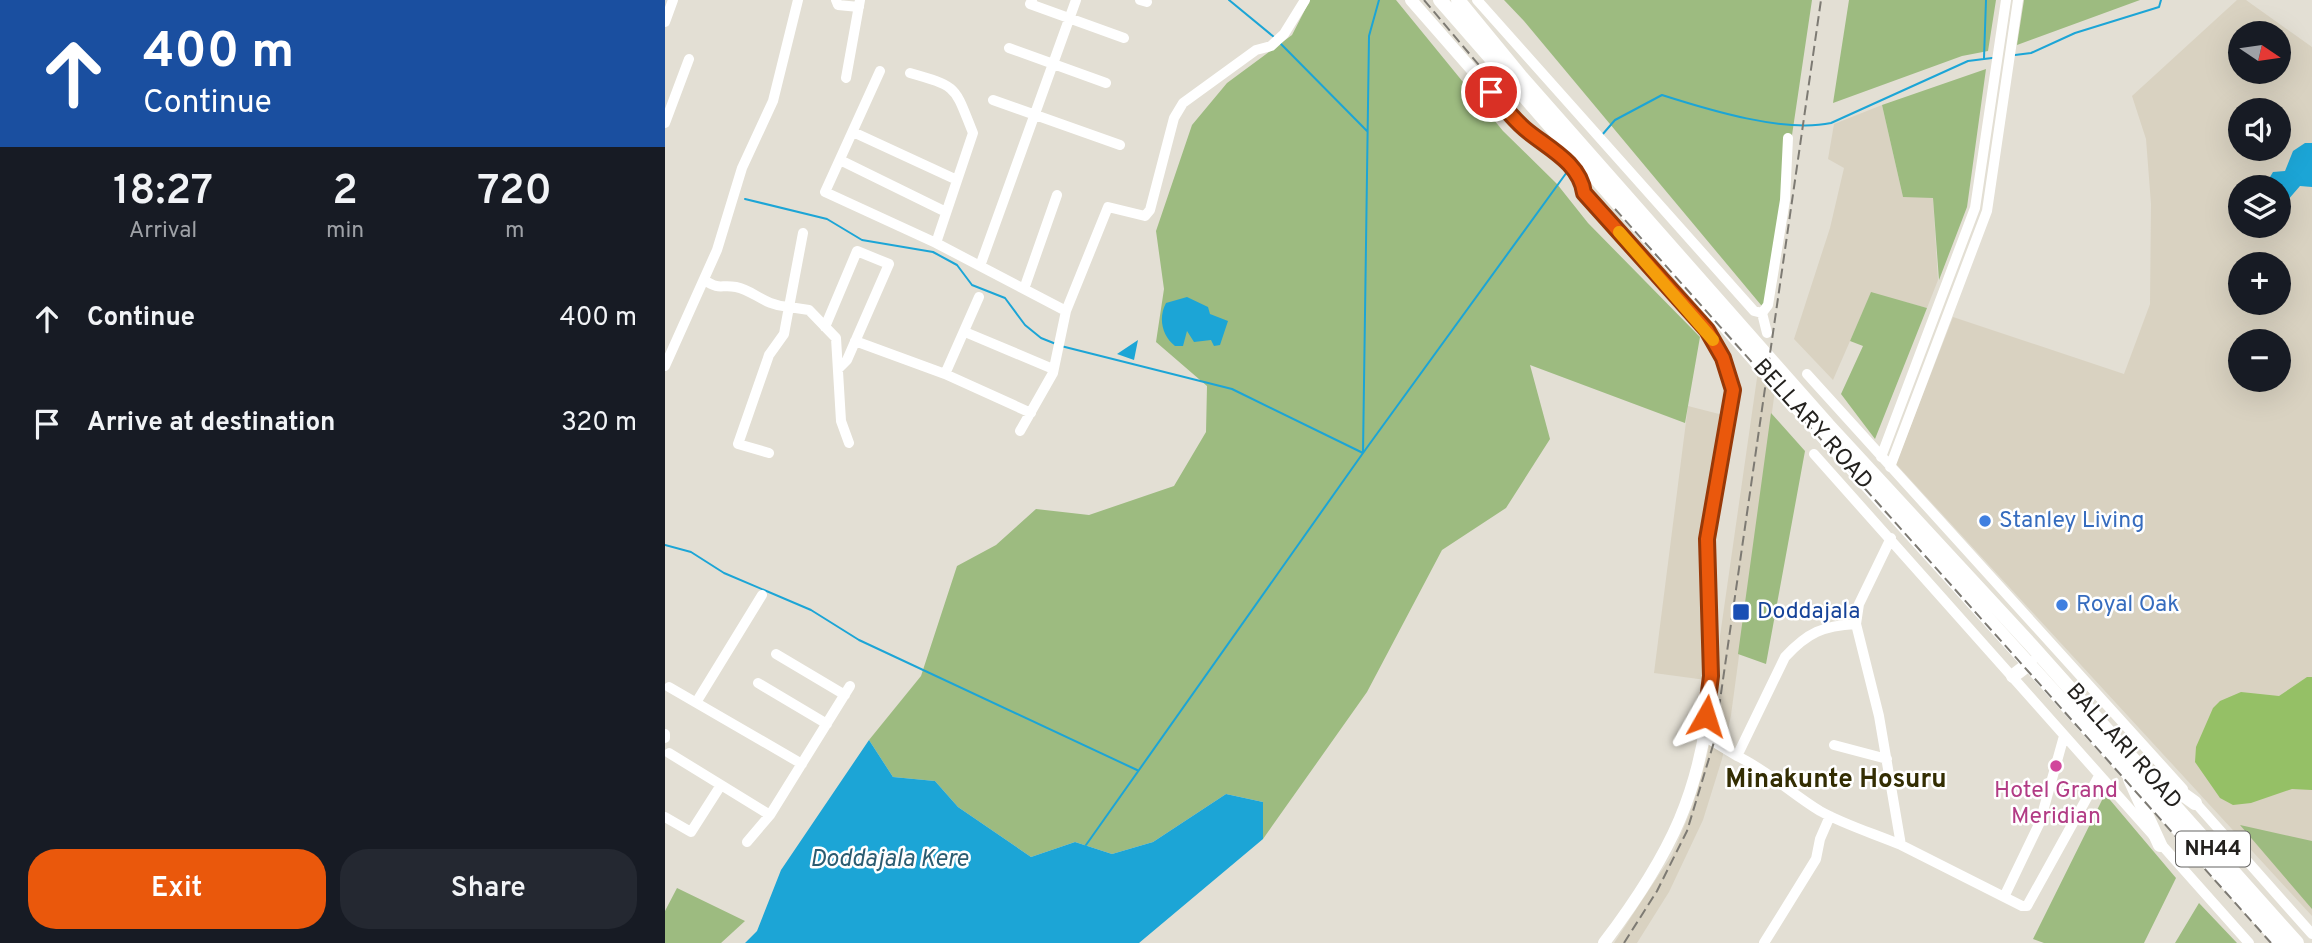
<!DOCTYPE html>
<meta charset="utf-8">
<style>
:root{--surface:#171b24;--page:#242831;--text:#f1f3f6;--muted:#9ea1a6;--accent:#ea580c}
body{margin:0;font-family:Overpass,sans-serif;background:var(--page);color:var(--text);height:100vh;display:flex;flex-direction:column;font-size:26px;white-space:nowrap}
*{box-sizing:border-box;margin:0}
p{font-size:23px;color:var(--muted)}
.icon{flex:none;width:38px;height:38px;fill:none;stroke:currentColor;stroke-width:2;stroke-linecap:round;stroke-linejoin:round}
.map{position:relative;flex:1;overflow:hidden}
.sheet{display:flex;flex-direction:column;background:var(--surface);width:665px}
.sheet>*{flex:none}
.top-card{background:#1a4fa0;color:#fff;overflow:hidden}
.needle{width:46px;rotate:103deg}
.tools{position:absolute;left:1563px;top:21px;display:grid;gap:14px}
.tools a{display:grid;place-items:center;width:63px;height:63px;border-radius:50%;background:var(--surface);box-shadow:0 7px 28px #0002;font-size:35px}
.pin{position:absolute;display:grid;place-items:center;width:60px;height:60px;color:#fff;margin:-30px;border:4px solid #fff;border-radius:50%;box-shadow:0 2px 7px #0007}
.me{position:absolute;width:77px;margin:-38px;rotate:6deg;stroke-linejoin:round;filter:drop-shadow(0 0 5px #0008)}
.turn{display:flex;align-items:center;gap:24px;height:147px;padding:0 28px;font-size:32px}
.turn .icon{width:91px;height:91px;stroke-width:2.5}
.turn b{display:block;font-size:49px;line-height:60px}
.eta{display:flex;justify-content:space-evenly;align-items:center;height:119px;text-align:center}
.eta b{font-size:42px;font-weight:600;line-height:49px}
.cta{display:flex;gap:14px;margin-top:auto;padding:14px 28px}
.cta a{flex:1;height:80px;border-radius:28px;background:var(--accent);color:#fff;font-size:28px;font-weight:600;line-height:80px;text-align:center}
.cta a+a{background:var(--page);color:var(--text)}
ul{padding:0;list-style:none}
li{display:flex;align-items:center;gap:21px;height:105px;padding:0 28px}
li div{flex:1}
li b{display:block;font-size:26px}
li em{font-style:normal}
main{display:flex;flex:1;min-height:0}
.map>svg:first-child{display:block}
</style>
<main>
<section class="sheet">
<div class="top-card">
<div class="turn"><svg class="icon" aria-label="ahead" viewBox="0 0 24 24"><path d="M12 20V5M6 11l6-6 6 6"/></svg><div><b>400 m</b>Continue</div></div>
</div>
<div class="eta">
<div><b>18:27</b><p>Arrival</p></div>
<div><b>2</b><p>min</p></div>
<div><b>720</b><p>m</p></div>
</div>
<ul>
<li><svg class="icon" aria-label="ahead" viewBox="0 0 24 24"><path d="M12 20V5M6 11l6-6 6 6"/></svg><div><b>Continue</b></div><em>400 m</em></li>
<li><svg class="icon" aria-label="arrive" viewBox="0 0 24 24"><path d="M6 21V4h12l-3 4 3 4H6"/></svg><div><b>Arrive at destination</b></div><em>320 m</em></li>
</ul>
<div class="cta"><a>Exit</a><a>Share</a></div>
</section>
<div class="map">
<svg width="1647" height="943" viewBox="0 0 1647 943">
<rect width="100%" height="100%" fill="#e3dfd4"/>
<path fill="#d9d2c1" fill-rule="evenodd" d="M 1572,0 L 1581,0 L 1647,47 L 1647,916 L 1231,464 L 1288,317 L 1459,374 L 1485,304 L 1486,204 L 1481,139 L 1467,96 ZM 1575,33 L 1614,33 L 1614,72 L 1575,72 ZM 1575,110 L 1614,110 L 1614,149 L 1575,149 ZM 1575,187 L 1614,187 L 1614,226 L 1575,226 ZM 1575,264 L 1614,264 L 1614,303 L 1575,303 ZM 1575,341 L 1614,341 L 1614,380 L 1575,380 Z
M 1217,105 L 1238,197 L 1268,197 L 1273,280 L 1262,308 L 1206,293 L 1168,380 L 1129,339 L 1165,228 L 1179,168 L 1163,159 L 1169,124 Z
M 1093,371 L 1110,390 L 1066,715 L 1057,759 L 1038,820 L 1004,892 L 972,943 L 949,943 L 1007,855 L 1027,808 L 1042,757 L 1052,702 L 1055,636 Z
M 1023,406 L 1058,415 L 1034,540 L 1041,680 L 989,673 Z"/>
<path fill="#9dbb80" d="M 645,0 L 731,0 L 838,131 L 892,184 L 923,223 L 1035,337 L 1020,423 L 865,365 L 885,439 L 841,508 L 777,550 L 702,692 L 598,839 L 598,802 L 561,794 L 488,842 L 447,854 L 410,842 L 366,857 L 293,807 L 270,781 L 228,777 L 204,740 L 256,676 L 292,566 L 331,545 L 371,509 L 424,515 L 509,486 L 541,432 L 542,386 L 491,342 L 499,289 L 491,231 L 527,125 L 562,83 L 627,35 Z
M 839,0 L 1147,0 L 1101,311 L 859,21 Z
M 1184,0 L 1331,0 L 1323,51 L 1297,56 L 1168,103 Z
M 1359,0 L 1475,0 L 1352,45 Z
M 1321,69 L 1302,207 L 1274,280 L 1268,198 L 1238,197 L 1217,105 Z
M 1206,292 L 1262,308 L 1210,439 L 1176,394 L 1198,346 L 1185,341 Z
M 1106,413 L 1140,451 L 1101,664 L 1073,654 Z
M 1440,794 L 1511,878 L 1479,943 L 1379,943 L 1368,939 Z
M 1575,825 L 1647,841 L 1647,909 Z
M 12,888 L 80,921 L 56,943 L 0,943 L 0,911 Z
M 1534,903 L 1572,943 L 1510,943 Z"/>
<path fill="#95c066" d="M 1642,677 L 1647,677 L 1647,790 L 1627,789 L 1586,803 L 1568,805 L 1555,798 L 1530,762 L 1531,747 L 1548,708 L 1555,701 L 1576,692 L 1614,696 Z"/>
<path fill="#1ca5d6" d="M 1640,143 L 1647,143 L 1647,187 L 1635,186 L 1622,201 L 1614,203 L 1614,187 L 1599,187 L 1608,172 L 1620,171 L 1628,151 Z
M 522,297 L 543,307 L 545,314 L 563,321 L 555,345 L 549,346 L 546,340 L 529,342 L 522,331 L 518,346 L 510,346 C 497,336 493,318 501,303 Z
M 473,340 L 469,360 L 452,354 Z
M 204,740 L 228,777 L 270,781 L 293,807 L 366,857 L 410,842 L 447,854 L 488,842 L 561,794 L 598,802 L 598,839 L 474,943 L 80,943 L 92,931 L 116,870 Z"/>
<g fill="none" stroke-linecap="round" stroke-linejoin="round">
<path stroke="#1ca5d6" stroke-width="2" d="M 564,0 L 609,37
M 615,43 L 702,131
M 1350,55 L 1366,53 L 1410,33 L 1494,7 L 1496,0
M 1319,58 L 1321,0
M 937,135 L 950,120 L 997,95 C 1044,110 1119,133 1166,123 L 1303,61 L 1327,58
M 80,199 L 162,219 L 197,240 L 268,252 L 292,265 L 307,285 L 340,298 L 360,325 L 376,338 L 391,344
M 396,346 L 567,389 L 698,453 L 704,36 L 714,0
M 0,545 L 26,552 L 59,573 L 146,610 L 194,640 L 472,770
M 421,845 L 698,453 L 902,172"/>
<path stroke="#fff" stroke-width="10" d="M 171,0 L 173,5 L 194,7
M 367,0 L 365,4 L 459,38
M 475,0 L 482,2
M 812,0 L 1089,311 L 1097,313 L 1103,305 L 1120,200 L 1123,138
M 0,22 L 8,0
M 344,48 L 441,83
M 215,71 L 160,192 L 271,243 L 308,133 C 289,86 294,87 245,73
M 181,78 L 195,0
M 328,100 L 455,145
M 0,123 L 24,59
M 188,132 L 292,180
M 175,160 L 281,212
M 138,233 L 124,307 L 144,310 L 171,338 L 176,421 L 184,443
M 271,243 L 401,311
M 315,266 L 411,0
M 39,280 C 57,291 54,284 71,287 C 90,291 98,305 124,307 L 119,334 L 104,355 L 73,444 L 104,453
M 359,289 L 392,195
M 1097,313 L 1102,333
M 160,327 L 192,251 L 224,264 L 182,360 L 173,369
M 300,332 L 388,369
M 190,341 L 280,374 L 366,413
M 0,366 L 52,250 L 77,168 L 108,101 L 133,0
M 280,374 L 314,297
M 1142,374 L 1518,789
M 355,431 L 388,373 L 401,311 L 443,207 L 480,216 L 485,210 L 509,118 L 518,103 L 591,50 L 606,46 L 619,34 L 640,0
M 1149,454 L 1584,943
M 1216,457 L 1310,208 L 1341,0
M 1225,467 L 1322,211 L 1353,0
M 1226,538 L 1194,604 L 1191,624 L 1214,716 L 1236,845 L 1357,906 L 1362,906 L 1434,776
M 111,654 L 180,695
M 93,683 L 162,724
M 4,687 L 137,764
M 32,701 L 97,595
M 0,734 L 0,738
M 1039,736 L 1072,756 L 1120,657 C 1143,632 1158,626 1191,624
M 1169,745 L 1222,759
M 4,753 L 105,815
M 1072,756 C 1102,770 1127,794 1155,811 C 1180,825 1210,834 1236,845
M 1528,800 L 1647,934
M 0,817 L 26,832 L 56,785
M 82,842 L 105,815 L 185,686
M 1339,897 L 1375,822 L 1399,736
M 1099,943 L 1151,859 L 1155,839 L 1165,816"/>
<path stroke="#fff" stroke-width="12" d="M 746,0 L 858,128 L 894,154 L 909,171 L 919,193 C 947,224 975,256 1004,288 C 1023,309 1047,331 1058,358 C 1081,411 1045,484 1042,540 C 1040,586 1048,632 1046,678 C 1039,789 1005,856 939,943"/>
<path stroke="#fff" stroke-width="14" d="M 775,0 L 1116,390 L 1616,943
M 793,0 L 857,78 L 1163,425 L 1367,646 L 1632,943
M 1348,676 L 1365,663
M 1490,774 L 1530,803
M 1465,779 L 1495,845"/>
<path stroke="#7d7a73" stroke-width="2" stroke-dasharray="10 5" stroke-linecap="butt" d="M 759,0 L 851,109
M 950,209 L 1606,943
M 959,943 L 992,891 L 1022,831 L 1049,742 L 1156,0"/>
</g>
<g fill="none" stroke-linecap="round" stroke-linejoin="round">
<defs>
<path id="route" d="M 826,92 C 837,104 847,118 860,129 C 881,147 915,162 919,193 L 1042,330 L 1058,358 L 1068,390 L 1042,539 L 1046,676 L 1041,716"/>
</defs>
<use href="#route" stroke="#983908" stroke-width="18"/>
<use href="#route" stroke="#ea580c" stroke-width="12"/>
<path stroke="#f59e0b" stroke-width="12" d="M 954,232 L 1048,340"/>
</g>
<g fill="#3f7fe0" stroke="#fff" stroke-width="2.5">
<circle cx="1320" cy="521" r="7"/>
<circle cx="1397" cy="605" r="7"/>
</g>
<rect fill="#1a4fb4" stroke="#fff" stroke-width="2.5" x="1067" y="603" width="18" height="18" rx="3.5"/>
<circle fill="#d1479c" stroke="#fff" stroke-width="2.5" cx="1391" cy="766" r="7"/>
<g text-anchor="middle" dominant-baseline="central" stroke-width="5" stroke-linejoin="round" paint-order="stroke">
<rect fill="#fff" stroke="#656462" stroke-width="2" x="1511" y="831.5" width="74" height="35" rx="5"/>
<g font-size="21" font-weight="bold" fill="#23211e">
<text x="1548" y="849">NH44</text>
</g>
<g font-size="23" fill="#23211e" stroke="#fff">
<text transform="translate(1147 425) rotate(48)">BELLARY ROAD</text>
<text transform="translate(1458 747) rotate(48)">BALLARI ROAD</text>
</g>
<g font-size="23" fill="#366cbe" stroke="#fff" text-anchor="start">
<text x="1334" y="521">Stanley Living</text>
<text x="1411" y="605">Royal Oak</text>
</g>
<g font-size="23" fill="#164399" stroke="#fff" text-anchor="start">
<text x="1092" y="612">Doddajala</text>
</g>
<g font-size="23" fill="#b23c85" stroke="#fff">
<text x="1391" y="791">Hotel Grand<tspan x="1391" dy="26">Meridian</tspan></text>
</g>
<g font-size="24" font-style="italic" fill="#2b5c71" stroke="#fff">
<text x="224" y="860">Doddajala Kere</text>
</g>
<g font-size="26" font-weight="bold" fill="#332d02" stroke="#fff">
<text x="1171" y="780">Minakunte Hosuru</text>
</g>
</g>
</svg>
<div class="tools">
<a><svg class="needle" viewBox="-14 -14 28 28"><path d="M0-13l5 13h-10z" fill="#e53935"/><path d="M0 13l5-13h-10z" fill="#9ea1a6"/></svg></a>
<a><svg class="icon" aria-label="sound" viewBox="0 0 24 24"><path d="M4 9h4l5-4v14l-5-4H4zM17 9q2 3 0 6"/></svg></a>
<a><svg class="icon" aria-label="layers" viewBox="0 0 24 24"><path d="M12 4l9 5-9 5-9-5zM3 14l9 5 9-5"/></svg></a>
<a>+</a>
<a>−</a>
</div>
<div class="pin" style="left:826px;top:92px;background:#d93025"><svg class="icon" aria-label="arrive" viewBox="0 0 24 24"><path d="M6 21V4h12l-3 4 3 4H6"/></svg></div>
<svg class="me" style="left:1041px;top:716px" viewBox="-20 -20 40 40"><path d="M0-17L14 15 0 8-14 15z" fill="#ea580c" stroke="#fff" stroke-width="4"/></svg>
</div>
</main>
